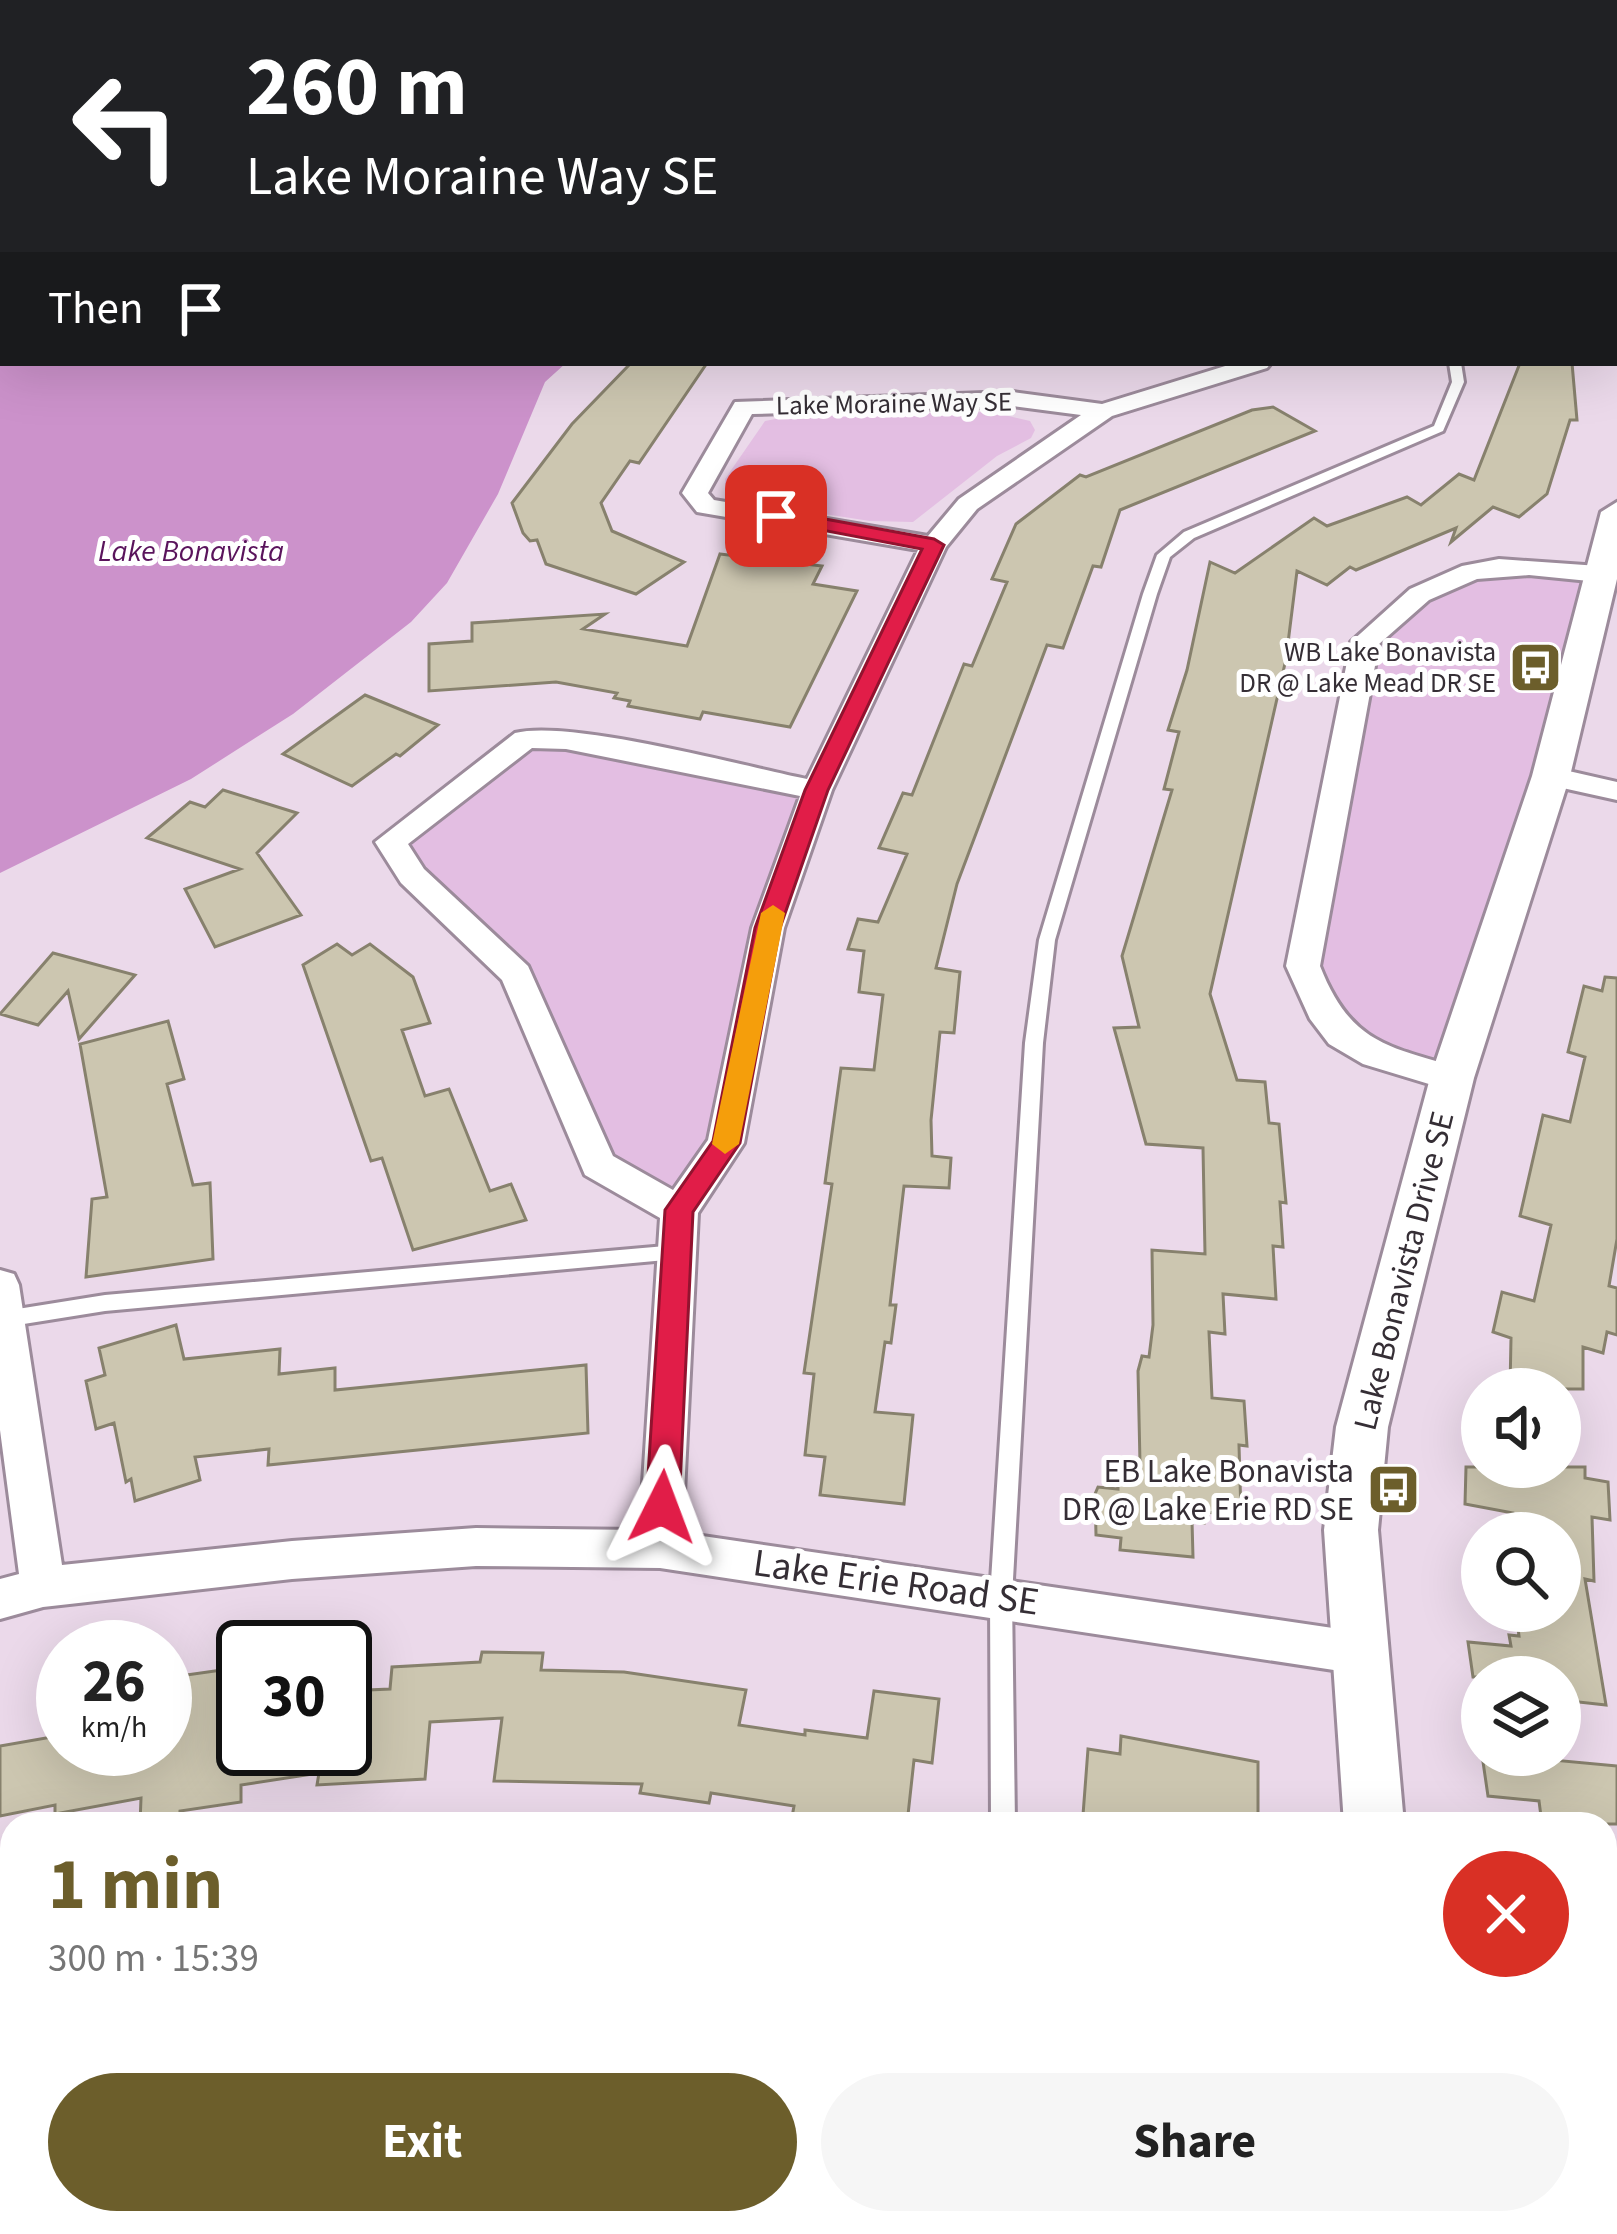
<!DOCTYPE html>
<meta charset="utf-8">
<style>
:root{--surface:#fff;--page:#f6f6f6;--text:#222;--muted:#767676;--accent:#6c5e2b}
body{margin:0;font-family:"Source Sans 3",sans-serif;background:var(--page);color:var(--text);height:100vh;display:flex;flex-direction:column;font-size:45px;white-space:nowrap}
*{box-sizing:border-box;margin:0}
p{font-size:39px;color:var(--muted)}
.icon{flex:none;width:66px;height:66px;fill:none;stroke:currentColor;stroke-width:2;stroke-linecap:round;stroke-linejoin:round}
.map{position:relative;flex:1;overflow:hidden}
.panel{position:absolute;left:0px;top:1812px;width:1617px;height:423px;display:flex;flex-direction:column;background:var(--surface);border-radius:36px 36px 0 0;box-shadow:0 12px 48px #0002}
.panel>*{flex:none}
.guide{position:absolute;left:0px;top:0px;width:1617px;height:366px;box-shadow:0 12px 48px #0002;background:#202124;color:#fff;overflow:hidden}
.controls{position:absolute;left:1461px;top:1368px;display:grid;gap:24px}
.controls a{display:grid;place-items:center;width:120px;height:120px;border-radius:50%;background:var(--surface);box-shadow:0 12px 48px #0002;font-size:60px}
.speed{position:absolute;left:36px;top:1620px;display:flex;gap:24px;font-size:60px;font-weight:700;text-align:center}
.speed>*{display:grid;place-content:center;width:156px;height:156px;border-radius:50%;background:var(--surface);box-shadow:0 12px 48px #0002;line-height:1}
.speed small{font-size:30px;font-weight:400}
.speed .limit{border:6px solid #111;border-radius:18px;background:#fff;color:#111}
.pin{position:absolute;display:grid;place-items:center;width:102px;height:102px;color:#fff;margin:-51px;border-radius:24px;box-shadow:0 6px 18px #0006}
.me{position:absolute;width:132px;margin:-66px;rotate:3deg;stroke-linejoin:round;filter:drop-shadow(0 0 9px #0008)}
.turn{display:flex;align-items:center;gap:42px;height:252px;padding:0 48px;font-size:54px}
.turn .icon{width:156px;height:156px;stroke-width:2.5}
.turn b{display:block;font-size:84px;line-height:102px}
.then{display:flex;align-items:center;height:114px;padding:0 48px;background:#0003;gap:24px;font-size:45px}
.round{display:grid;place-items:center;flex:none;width:126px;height:126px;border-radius:63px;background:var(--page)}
.summary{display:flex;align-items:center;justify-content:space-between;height:204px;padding:0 48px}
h1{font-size:72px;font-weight:700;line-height:90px;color:var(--accent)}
.button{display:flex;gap:24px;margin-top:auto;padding:24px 48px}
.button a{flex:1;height:138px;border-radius:72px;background:var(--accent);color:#fff;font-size:48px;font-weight:700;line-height:138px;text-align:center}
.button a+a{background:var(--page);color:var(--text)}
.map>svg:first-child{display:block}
</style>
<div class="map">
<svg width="1617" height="2234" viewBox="0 0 1617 2234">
<rect width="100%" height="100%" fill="#ebd9ea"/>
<path fill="#e3bee2" d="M 0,0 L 779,0 L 3,3 L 0,247 Z
M 1240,0 L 1617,0 L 1617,271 L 1614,3 Z
M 992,412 L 1030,421 L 1035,430 L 1031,438 L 997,456 L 913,522 L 870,521 L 740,501 L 725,492 L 725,479 L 765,421 L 791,416 Z
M 1472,568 L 1599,574 L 1452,1078 L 1349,1046 L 1303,966 L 1365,642 Z
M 525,739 L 817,790 L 726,1143 L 679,1211 L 598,1165 L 516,974 L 391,842 Z"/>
<path fill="#cc92cb" d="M 0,247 L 3,363 L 566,363 L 545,382 L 498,494 L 447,583 L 411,622 L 293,714 L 191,779 L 0,873 Z"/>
<path fill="#ccc6b0" stroke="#87816d" stroke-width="3" d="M 631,363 L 707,363 L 639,463 L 630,461 L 601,503 L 612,531 L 684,562 L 636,594 L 546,564 L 537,540 L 530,541 L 523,533 L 512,503 L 572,424 Z
M 1520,363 L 1572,363 L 1577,420 L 1570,420 L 1547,494 L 1519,517 L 1493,507 L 1451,542 L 1456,528 L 1356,570 L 1350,567 L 1327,585 L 1297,571 L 1286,659 L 1210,994 L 1237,1080 L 1265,1082 L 1269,1123 L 1279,1124 L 1286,1203 L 1280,1202 L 1283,1247 L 1273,1246 L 1276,1299 L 1223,1294 L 1225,1334 L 1209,1332 L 1212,1398 L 1244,1401 L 1247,1446 L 1239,1445 L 1241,1515 L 1204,1512 L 1204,1523 L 1192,1521 L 1193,1557 L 1120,1550 L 1121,1538 L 1096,1535 L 1095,1494 L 1098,1487 L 1118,1489 L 1118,1461 L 1140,1463 L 1138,1371 L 1142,1356 L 1149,1357 L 1153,1325 L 1152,1250 L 1205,1254 L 1203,1148 L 1146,1144 L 1114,1028 L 1139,1027 L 1122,956 L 1172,790 L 1164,789 L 1179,732 L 1168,730 L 1187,670 L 1210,562 L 1235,573 L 1314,518 L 1327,526 L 1407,497 L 1421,505 L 1459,474 L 1474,480 Z
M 1273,407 L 1315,431 L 1120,510 L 1101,567 L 1093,566 L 1063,648 L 1047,645 L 957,884 L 936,968 L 960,972 L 954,1033 L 940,1032 L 931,1120 L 932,1156 L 951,1158 L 949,1188 L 904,1186 L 890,1305 L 896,1305 L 891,1343 L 885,1342 L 875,1412 L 913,1415 L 904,1504 L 820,1495 L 825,1457 L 805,1455 L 814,1374 L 804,1373 L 832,1184 L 825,1183 L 841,1068 L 874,1070 L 883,995 L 859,992 L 864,951 L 848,949 L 858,919 L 878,922 L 907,854 L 879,848 L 903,793 L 912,795 L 964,664 L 972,666 L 1007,582 L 992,579 L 1016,524 L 1080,475 L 1086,477 L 1252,410 Z
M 720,554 L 822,566 L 813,584 L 857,591 L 790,727 L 703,712 L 700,719 L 628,706 L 630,701 L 614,698 L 617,693 L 556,682 L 429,691 L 429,644 L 472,641 L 472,623 L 605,614 L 583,629 L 687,646 Z
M 365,695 L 438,725 L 400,756 L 396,754 L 352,786 L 283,754 Z
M 223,790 L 297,813 L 257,853 L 301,915 L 215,947 L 185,889 L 240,869 L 147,838 L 190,802 L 205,807 Z
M 337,944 L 352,955 L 370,944 L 413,977 L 430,1023 L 402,1030 L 425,1096 L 449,1089 L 490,1191 L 511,1184 L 526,1220 L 413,1250 L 382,1158 L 371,1161 L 303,965 Z
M 53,953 L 135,975 L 79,1039 L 68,991 L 38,1025 L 0,1014 Z
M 1605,977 L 1617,978 L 1617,1239 L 1609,1286 L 1617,1288 L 1617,1335 L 1607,1332 L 1603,1353 L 1583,1347 L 1583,1389 L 1510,1389 L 1511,1338 L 1493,1332 L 1502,1292 L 1534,1301 L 1551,1225 L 1520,1216 L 1543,1115 L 1570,1122 L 1585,1057 L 1568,1052 L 1584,986 L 1602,991 Z
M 168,1021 L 184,1079 L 167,1084 L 193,1185 L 210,1183 L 213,1259 L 86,1277 L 92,1199 L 107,1197 L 80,1044 Z
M 176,1325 L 184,1359 L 280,1349 L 279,1374 L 335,1368 L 335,1390 L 586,1365 L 588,1433 L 268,1465 L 269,1449 L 195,1457 L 200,1480 L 135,1501 L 131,1479 L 126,1482 L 114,1423 L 96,1429 L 86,1381 L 105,1375 L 99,1348 Z
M 1466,1467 L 1585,1467 L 1585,1478 L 1608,1482 L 1610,1520 L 1592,1517 L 1594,1581 L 1585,1579 L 1606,1705 L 1560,1700 L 1560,1677 L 1473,1677 L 1468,1642 L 1511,1646 L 1509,1635 L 1519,1636 L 1516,1611 L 1560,1611 L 1560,1533 L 1513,1533 L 1513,1513 L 1465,1504 Z
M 482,1652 L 543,1653 L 541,1670 L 624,1672 L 746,1690 L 739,1725 L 805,1735 L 805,1730 L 867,1738 L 874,1691 L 939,1699 L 932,1763 L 914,1760 L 907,1824 L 848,1824 L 792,1817 L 794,1806 L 711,1793 L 709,1803 L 640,1793 L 642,1784 L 494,1781 L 502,1718 L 430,1722 L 425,1779 L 317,1785 L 319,1773 L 241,1785 L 241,1802 L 180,1811 L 179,1824 L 140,1824 L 141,1798 L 55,1814 L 55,1805 L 0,1816 L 0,1746 L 63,1735 L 63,1749 L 165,1749 L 165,1678 L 236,1668 L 234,1702 L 243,1701 L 243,1749 L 345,1749 L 345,1691 L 390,1689 L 392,1667 L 480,1662 Z
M 1121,1736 L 1258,1762 L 1258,1824 L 1206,1818 L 1206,1824 L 1137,1824 L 1083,1815 L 1088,1749 L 1120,1754 Z
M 1482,1755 L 1552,1755 L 1552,1760 L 1617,1766 L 1617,1824 L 1542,1824 L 1539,1801 L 1488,1796 Z"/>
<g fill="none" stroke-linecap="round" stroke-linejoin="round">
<defs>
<path id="service" d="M 1449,363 L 1461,363 L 1464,382 L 1443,431 L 1194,538 L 1170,557 L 1157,594 L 1055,940 L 1043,1043 L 1012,1597 L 1015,1824 L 991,1824 L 990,1597 L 1025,1043 L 1039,940 L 1143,594 L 1157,555 L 1184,532 L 1434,426 L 1452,382 Z
M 677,1245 L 684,1247 L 687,1252 L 684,1257 L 677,1259 L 105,1311 L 5,1327 L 0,1325 L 0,1313 L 5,1311 L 105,1295 Z
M 12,1916 L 12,1940 L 0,1943 L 0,1919 Z
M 866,2223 L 894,2223 L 889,2234 L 861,2234 Z"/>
<path id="minor" d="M 1235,363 L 1271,363 L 1267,368 L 1112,416 L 977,509 L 946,547 L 832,790 L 784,928 L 744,1143 L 698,1213 L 682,1533 L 1360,1632 L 1376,1638 L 1382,1653 L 1376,1668 L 1360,1674 L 660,1568 L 476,1566 L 292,1579 L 43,1607 L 0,1619 L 0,1579 L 19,1574 L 0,1430 L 0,1270 L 14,1274 L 19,1285 L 62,1565 L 292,1541 L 476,1528 L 640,1530 L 660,1218 L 585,1175 L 502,980 L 401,883 L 375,842 L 515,733 C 570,719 743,766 807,779 L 918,550 L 697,512 L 682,493 L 735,402 L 1013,392 L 1102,404 ZM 1013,406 L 1081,415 L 959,499 L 928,536 L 714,500 L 708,493 L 752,414 ZM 532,748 L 566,749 L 800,796 L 752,928 L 708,1140 L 673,1190 L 613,1156 L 528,966 L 424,869 L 408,844 Z
M 1499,559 L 1599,566 L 1612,574 L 1599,582 L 1529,575 L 1477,579 L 1429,600 L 1379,644 L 1320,966 C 1351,1045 1390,1047 1464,1069 L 1470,1078 L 1464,1087 L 1452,1091 L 1363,1064 L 1329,1044 L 1310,1019 L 1286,966 L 1351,642 L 1410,589 L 1462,566 Z
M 1551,767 L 1617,782 L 1617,800 L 1540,783 L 1536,776 L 1540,769 Z"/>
<path id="tertiary" d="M 1196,0 L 1220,0 L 1222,3 L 1198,3 Z
M 1614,329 L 1617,330 L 1617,351 L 1614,350 Z
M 1617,502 L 1617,579 L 1570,776 L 1474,1078 L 1388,1427 L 1378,1530 L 1404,1824 L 1344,1824 L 1324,1530 L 1336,1427 L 1430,1078 L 1532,776 L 1601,512 Z
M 1308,2223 L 1376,2223 L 1373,2234 L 1305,2234 Z"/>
</defs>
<use href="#service" stroke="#9c8b9b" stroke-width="6"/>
<use href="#minor" stroke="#9c8b9b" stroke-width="6"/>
<use href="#tertiary" stroke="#9c8b9b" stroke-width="6"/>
<use href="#service" fill="#fff" fill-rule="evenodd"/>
<use href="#minor" fill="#fff" fill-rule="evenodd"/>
<use href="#tertiary" fill="#fff" fill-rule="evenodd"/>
</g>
<path fill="#e11d48" stroke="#92132f" stroke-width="3" d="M 776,510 L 934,539 L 944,545 L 828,790 L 780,928 L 740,1143 L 693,1212 L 679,1507 L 674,1516 L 662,1521 L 651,1516 L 646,1507 L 665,1210 L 713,1141 L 755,928 L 805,790 L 922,549 L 769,520 L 766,516 Z"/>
<path fill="#f59e0b" d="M 773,905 L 785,913 L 739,1144 L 725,1154 L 712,1144 L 761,913 Z"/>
<defs>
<symbol id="bus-square" viewBox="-11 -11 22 22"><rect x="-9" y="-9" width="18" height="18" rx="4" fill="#6c5e2b" stroke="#fff"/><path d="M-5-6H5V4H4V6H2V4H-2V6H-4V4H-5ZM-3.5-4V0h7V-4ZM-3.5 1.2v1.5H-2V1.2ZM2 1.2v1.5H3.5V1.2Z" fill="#fff"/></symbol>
</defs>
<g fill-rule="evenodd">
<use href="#bus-square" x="1506" y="638" width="59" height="59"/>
<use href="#bus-square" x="1364" y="1460" width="59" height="59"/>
</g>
<g text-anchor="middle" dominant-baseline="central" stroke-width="10" stroke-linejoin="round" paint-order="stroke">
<g font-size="27" fill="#352e35" stroke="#fff">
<text transform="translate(894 404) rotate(-1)">Lake Moraine Way SE</text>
</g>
<g font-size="27" fill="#352e35" stroke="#fff" text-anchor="end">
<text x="1496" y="652">WB Lake Bonavista<tspan x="1496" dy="31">DR @ Lake Mead DR SE</tspan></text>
</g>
<g font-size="30" font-style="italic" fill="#5a145c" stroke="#fff">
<text x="191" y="551">Lake Bonavista</text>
</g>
<g font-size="33" fill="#352e35" stroke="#fff">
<text transform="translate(1404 1271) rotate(-76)">Lake Bonavista Drive SE</text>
</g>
<g font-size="33" fill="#352e35" stroke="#fff" text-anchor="end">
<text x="1354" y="1471">EB Lake Bonavista<tspan x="1354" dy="38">DR @ Lake Erie RD SE</tspan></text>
</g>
<g font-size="39" fill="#352e35" stroke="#fff">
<text transform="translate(896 1583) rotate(8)">Lake Erie Road SE</text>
</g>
</g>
</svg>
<div class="controls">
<a><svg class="icon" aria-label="sound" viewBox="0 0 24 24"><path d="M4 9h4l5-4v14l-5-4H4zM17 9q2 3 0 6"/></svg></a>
<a><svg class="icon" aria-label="search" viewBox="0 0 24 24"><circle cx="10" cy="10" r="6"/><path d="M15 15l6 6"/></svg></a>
<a><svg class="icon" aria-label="layers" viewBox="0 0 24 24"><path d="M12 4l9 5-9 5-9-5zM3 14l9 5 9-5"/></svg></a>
</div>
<div class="speed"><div>26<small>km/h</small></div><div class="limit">30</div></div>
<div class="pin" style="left:776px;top:516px;background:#d93025"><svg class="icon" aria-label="arrive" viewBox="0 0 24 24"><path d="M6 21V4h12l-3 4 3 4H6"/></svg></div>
<svg class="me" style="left:662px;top:1507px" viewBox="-20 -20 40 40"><path d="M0-17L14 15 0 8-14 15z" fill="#e11d48" stroke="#fff" stroke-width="4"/></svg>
<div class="guide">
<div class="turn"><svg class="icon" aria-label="left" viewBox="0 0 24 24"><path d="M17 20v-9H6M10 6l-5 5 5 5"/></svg><div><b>260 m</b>Lake Moraine Way SE</div></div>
<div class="then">Then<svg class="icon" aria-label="arrive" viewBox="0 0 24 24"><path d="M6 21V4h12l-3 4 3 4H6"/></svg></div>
</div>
<section class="panel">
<div class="summary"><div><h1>1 min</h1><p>300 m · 15:39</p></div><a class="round" style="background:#d93025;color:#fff"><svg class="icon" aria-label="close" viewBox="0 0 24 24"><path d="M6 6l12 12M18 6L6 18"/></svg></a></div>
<div class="button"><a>Exit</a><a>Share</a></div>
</section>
</div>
